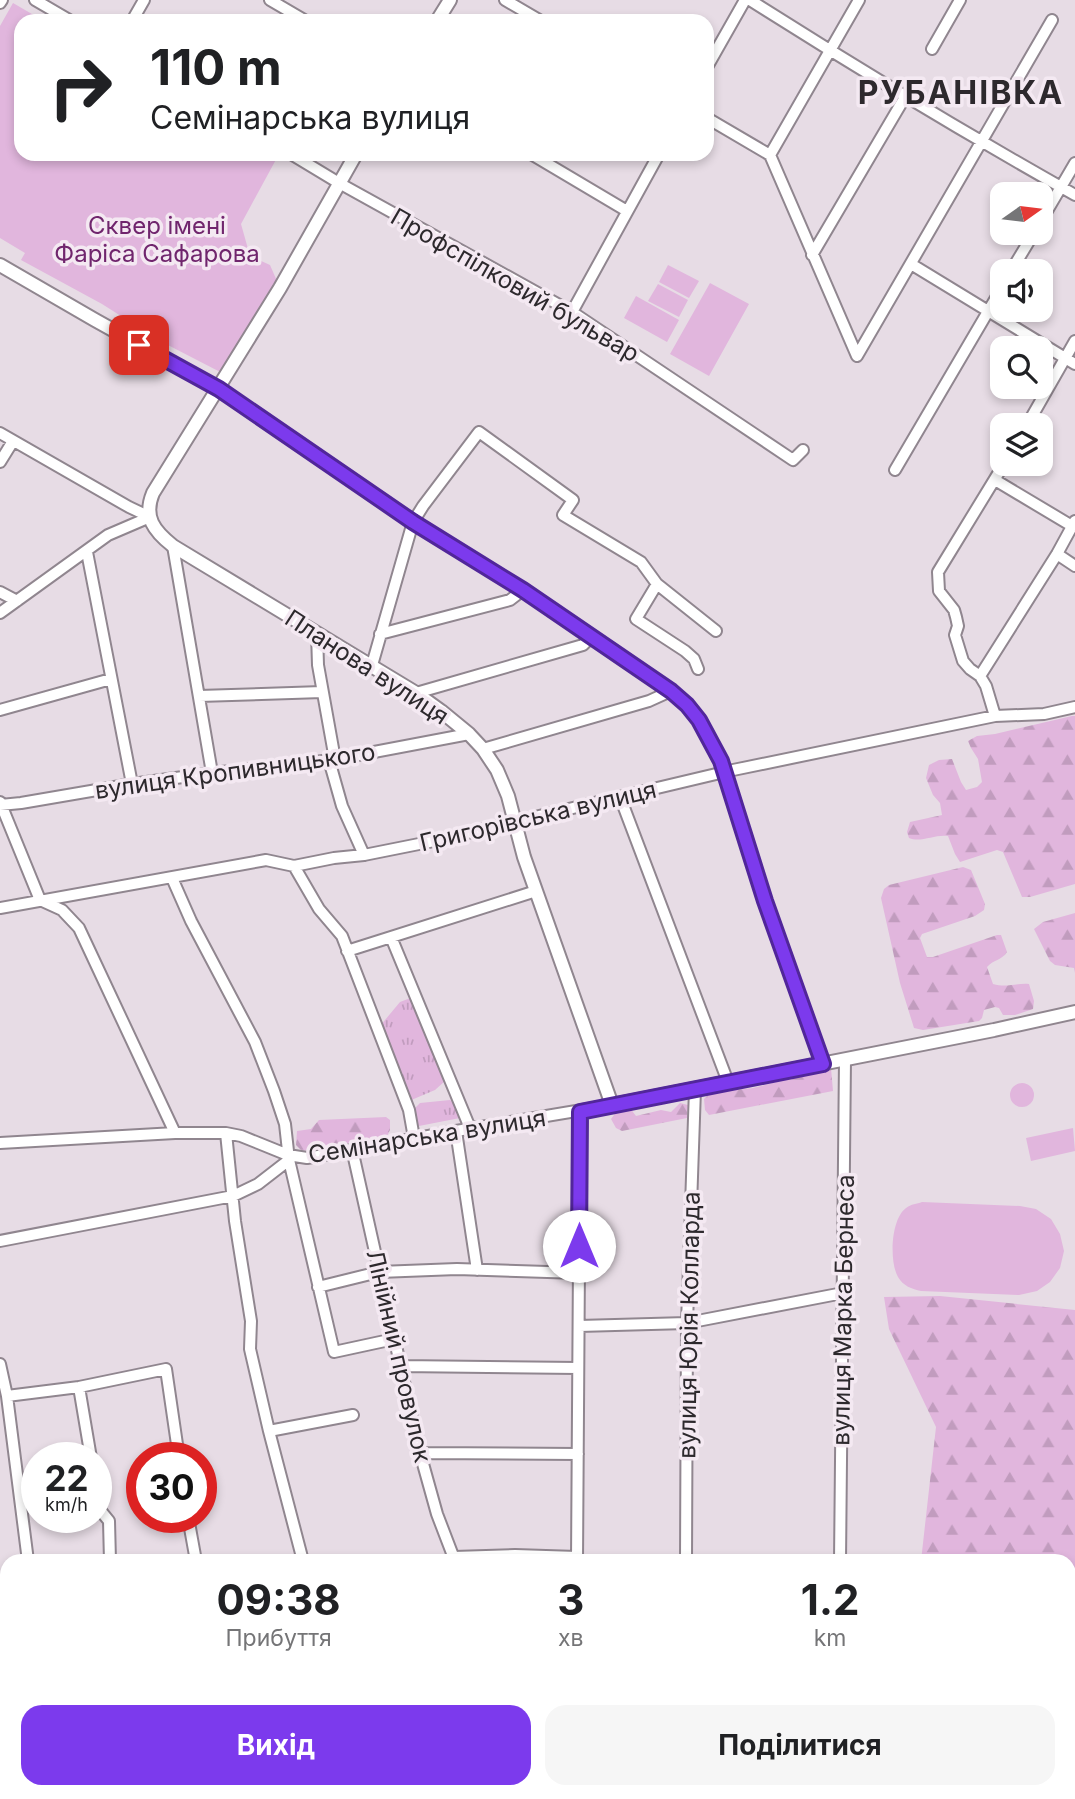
<!DOCTYPE html>
<html lang="uk">
<meta charset="utf-8">
<style>
:root{--surface:#fff;--page:#f6f6f6;--text:#202124;--muted:#757577;--accent:#7c3aed}
body{margin:0;font-family:Inter,sans-serif;background:var(--page);color:var(--text);height:100vh;display:flex;flex-direction:column;font-size:26px;white-space:nowrap}
*{box-sizing:border-box;margin:0}
p{font-size:23px;color:var(--muted)}
.icon{flex:none;width:38px;height:38px;fill:none;stroke:currentColor;stroke-width:2;stroke-linecap:round;stroke-linejoin:round}
.map{position:relative;flex:1;overflow:hidden}
.details{position:absolute;left:0px;top:1554px;width:1076px;height:245px;display:flex;flex-direction:column;background:var(--surface);border-radius:21px 21px 0 0;box-shadow:0 4px 10px #0003}
.details>*{flex:none}
.banner{position:absolute;left:14px;top:14px;width:700px;height:147px;border-radius:21px;box-shadow:0 4px 10px #0003;background:#fff;color:var(--text);overflow:hidden}
.needle{width:46px;rotate:76deg}
.controls{position:absolute;left:990px;top:182px;display:grid;gap:14px}
.controls a{display:grid;place-items:center;width:63px;height:63px;border-radius:14px;background:var(--surface);box-shadow:0 4px 10px #0003;font-size:35px}
.speed{position:absolute;left:21px;top:1442px;display:flex;gap:14px;font-size:35px;font-weight:700;text-align:center}
.speed>*{display:grid;place-content:center;width:91px;height:91px;border-radius:50%;background:var(--surface);box-shadow:0 4px 10px #0003;line-height:1}
.speed small{font-size:18px;font-weight:400}
.speed .limit{border:10px solid #d22;background:#fff;color:#111}
.pin{position:absolute;display:grid;place-items:center;width:60px;height:60px;color:#fff;margin:-30px;border-radius:14px;box-shadow:0 4px 10px #0006}
.me{position:absolute;width:77px;margin:-38px;rotate:0deg;stroke-linejoin:round;filter:drop-shadow(0 0 5px #0008)}
.turn{display:flex;align-items:center;gap:24px;height:147px;padding:0 21px;font-size:32px}
.turn .icon{width:91px;height:91px;stroke-width:2.5}
.turn b{display:block;font-size:49px;line-height:60px}
.eta{display:flex;justify-content:space-evenly;align-items:center;height:119px;text-align:center}
.eta b{font-size:42px;font-weight:700;line-height:49px}
.cta{display:flex;gap:14px;margin-top:auto;padding:14px 21px}
.cta a{flex:1;height:80px;border-radius:21px;background:var(--accent);color:#fff;font-size:28px;font-weight:700;line-height:80px;text-align:center}
.cta a+a{background:var(--page);color:var(--text)}
.map>svg:first-child{display:block}
</style>
<div class="map">
<svg width="1075" height="1799" viewBox="0 0 1075 1799">
<defs>
<pattern id="grass-tufts" width="24" height="20" patternUnits="userSpaceOnUse" patternTransform="scale(1.75)"><rect width="24" height="20" fill="#e1b6dd"/><path d="M3 7l-1-3M5 7V3M7 7l1-3M15 17l-1-3M17 17v-4M19 17l1-3" fill="none" stroke="#c19cbe"/></pattern>
<pattern id="forest-firs" width="22" height="20" patternUnits="userSpaceOnUse" patternTransform="scale(1.75)"><rect width="22" height="20" fill="#e1b6dd"/><path d="M5 1l3.5 6h-7zM16 11l3.5 6h-7z" fill="#c19cbe"/></pattern>
<pattern id="water-waves" width="16" height="10" patternUnits="userSpaceOnUse" patternTransform="scale(1.75)"><rect width="16" height="10" fill="#b678b1"/><path d="M0 5q4-4 8 0t8 0" fill="none" stroke="#946290"/></pattern>
</defs>
<rect width="100%" height="100%" fill="#e7dce5"/>
<path fill="url(#grass-tufts)" d="M 413,997 L 445,1081 L 435,1090 L 409,1101 L 380,1026 L 400,1002 Z
M 450,1100 L 457,1106 L 460,1118 L 419,1126 L 414,1119 L 413,1110 L 420,1103 Z"/>
<path fill="url(#forest-firs)" d="M 1072,716 L 1075,716 L 1075,884 L 1030,897 L 1022,897 L 1003,852 L 997,850 L 960,862 L 955,854 L 948,836 C 935,834 921,843 909,838 L 907,832 L 910,822 L 942,815 L 940,803 L 933,795 L 926,778 L 929,765 L 939,760 L 952,759 L 961,782 L 966,790 L 977,787 L 982,782 L 978,759 L 971,748 L 968,741 L 977,736 L 995,734 Z
M 963,867 L 971,870 L 985,904 L 984,910 L 975,916 L 922,934 L 920,938 L 927,957 L 933,957 L 997,935 L 1001,935 L 1007,952 C 1002,960 993,960 987,967 L 993,984 C 1007,988 1015,983 1029,984 L 1034,1001 L 1033,1009 L 1015,1015 L 1003,1015 L 999,1008 L 995,1007 L 984,1010 L 982,1018 L 979,1021 L 923,1030 L 914,1028 L 900,983 L 881,898 L 884,889 L 889,885 Z
M 1075,913 L 1075,973 L 1074,968 L 1055,965 L 1050,961 L 1034,929 L 1043,922 Z
M 831,1068 L 833,1091 L 709,1115 L 705,1110 L 704,1099 L 710,1093 L 753,1088 Z
M 680,1103 L 688,1105 L 687,1118 L 622,1131 L 616,1128 L 611,1119 L 617,1111 L 630,1108 L 636,1116 L 661,1110 L 671,1112 Z
M 386,1117 L 390,1120 L 390,1130 L 386,1138 L 302,1151 L 296,1145 L 297,1131 L 311,1129 L 319,1120 Z
M 940,1296 L 1075,1310 L 1075,1597 L 1069,1599 L 1069,1561 L 921,1561 L 936,1427 L 889,1329 L 884,1297 Z
M 1075,1692 L 1075,1763 L 1069,1766 L 1069,1695 Z
M 762,1792 L 1009,1792 L 992,1799 L 748,1799 Z"/>
<path fill="#e1b6dd" d="M 13,3 L 44,21 L 21,21 L 21,154 L 279,154 L 241,224 L 250,256 L 270,265 L 280,288 L 226,375 L 162,342 L 102,304 L 21,260 L 25,253 L 0,238 L 0,26 Z
M 668,265 L 699,281 L 689,298 L 659,282 Z
M 710,283 L 749,304 L 709,376 L 670,354 Z
M 658,284 L 688,300 L 679,317 L 648,301 Z
M 636,296 L 679,320 L 667,342 L 624,318 Z
M1010 1095a12 12 0 1 1 24 0a12 12 0 1 1-24 0Z
M 1073,1128 L 1075,1151 L 1031,1161 L 1026,1138 Z
M 922,1202 L 1020,1206 L 1036,1209 L 1051,1219 L 1060,1234 L 1064,1251 L 1060,1268 L 1050,1282 L 1037,1291 L 1019,1295 L 921,1291 C 912,1289 903,1286 898,1277 C 889,1261 891,1219 906,1208 C 911,1204 917,1204 922,1202 Z"/>
<path fill="url(#water-waves)" d="M 1075,1763 L 1075,1791 L 1055,1799 L 992,1799 L 1008,1792 L 1069,1792 L 1069,1766 Z"/>
<g fill="none" stroke-linecap="round" stroke-linejoin="round">
<defs>
<path id="minor" d="M 35,0 L 71,21
M 270,0 L 306,21
M 505,0 L 541,21
M 750,0 C 857,68 965,133 1075,195
M 0,3 L 2,0
M 132,21 L 144,0
M 932,49 L 960,0
M 707,67 L 745,0
M 707,118 L 770,155 L 857,356
M 291,154 L 339,183 L 572,312 L 793,460 L 803,450
M 531,154 L 627,211
M 770,155 L 859,0
M 1041,221 L 1075,163
M 812,255 L 905,97
M 911,264 L 1075,364
M 1011,271 L 1034,233
M 572,312 L 659,154
M 857,356 L 1052,20
M 1027,425 L 1075,341
M 0,433 L 129,507 L 150,517
M 0,462 L 13,441
M 895,470 L 1003,286
M 995,480 L 1072,526
M 173,546 L 212,773
M 87,552 L 132,784
M 1057,554 L 1075,566
M 657,584 L 636,619 L 685,651 L 694,659 L 698,669
M 0,592 L 17,601
M 0,613 L 108,535 L 150,517
M 317,633 L 318,665 L 334,754 L 331,767 L 342,806 L 364,855
M 380,634 L 510,600 L 523,590
M 372,665 L 413,522 L 423,506 L 479,432 L 573,500 L 563,515 L 641,562 L 657,584 L 716,631
M 980,676 L 1057,554 L 1075,521
M 416,693 L 583,645 L 592,636
M 199,696 L 322,692
M 0,710 L 111,679
M 995,716 L 986,686 L 980,676 L 970,669 L 963,661 L 955,635 L 958,626 L 956,617 L 954,610 L 939,591 L 938,572 L 1004,464
M 483,749 L 649,701 L 671,691
M 620,797 L 728,1082
M 0,802 L 40,900 L 62,910 L 79,928 L 175,1133
M 0,805 L 21,803 L 132,784 L 212,773 L 332,760 L 469,734
M 294,866 L 319,909 L 342,936 L 409,1110 L 414,1138
M 0,908 L 266,860 L 294,866 L 334,858 L 364,855 L 434,841 L 733,770 L 995,716 L 1044,714 L 1075,707
M 391,937 L 470,1128
M 347,951 L 536,891
M 456,1131 L 477,1270
M 226,1133 L 235,1221 L 251,1321 L 250,1349 L 269,1431 L 303,1561
M 0,1143 L 175,1133 L 226,1133 L 241,1136 L 288,1155 L 307,1158 L 456,1131 L 612,1105
M 352,1149 L 420,1453 L 437,1514 L 455,1561
M 289,1160 L 334,1352 L 394,1339
M 0,1241 L 233,1196 L 258,1184 L 289,1160 L 285,1124 L 274,1091 L 255,1042 L 191,921 L 172,878
M 318,1287 L 379,1272 L 457,1269 L 579,1273
M 579,1326 L 687,1323 L 843,1293
M 0,1364 L 7,1396 L 28,1561
M 400,1366 L 578,1368
M 79,1387 L 91,1458
M 7,1396 L 79,1387 L 166,1369 L 179,1458
M 269,1431 L 353,1415
M 420,1453 L 578,1454
M 96,1486 L 100,1510 L 109,1521 L 110,1561
M 188,1517 L 196,1561
M 454,1557 L 515,1555 L 577,1557
M 577,1561 L 580,1112
M 686,1561 L 687,1323 L 695,1089
M 840,1561 L 845,1059
M 0,1593 L 7,1594
M 1069,1733 L 1075,1731
M 124,1799 L 125,1792
M 312,1799 L 313,1792
M 440,1799 L 440,1792
M 511,1799 L 512,1792
M 861,1799 L 897,1792"/>
<path id="major" d="M 437,21 L 450,0
M 356,154 L 280,288 L 153,493 C 143,517 154,531 173,546 L 416,693 L 441,711 L 469,734 L 483,749 L 497,770 L 508,796 L 524,857 L 612,1105 L 994,1030 L 1075,1012
M 0,265 L 95,320 L 219,389 L 413,522 L 523,590 L 671,691 L 687,705 L 699,720 L 721,761 L 765,901 L 823,1064"/>
</defs>
<use href="#minor" stroke="#90868f" stroke-width="14"/>
<use href="#major" stroke="#90868f" stroke-width="16"/>
<use href="#minor" stroke="#fff" stroke-width="10"/>
<use href="#major" stroke="#fff" stroke-width="12"/>
<path stroke="#817a80" stroke-width="2.5" stroke-dasharray="14 7" stroke-linecap="butt" d="M 0,1613 L 7,1614
M 1069,1614 L 1075,1611
M 0,1632 L 7,1633
M 1069,1634 L 1075,1632
M 0,1646 L 7,1647
M 1069,1647 L 1075,1645
M 1069,1662 L 1075,1659
M 0,1670 L 7,1671
M 1069,1676 L 1075,1674
M 1069,1690 L 1075,1687
M 0,1703 L 7,1704
M 0,1717 L 7,1717
M 0,1734 L 7,1735"/>
</g>
<g fill="none" stroke-linecap="round" stroke-linejoin="round">
<defs>
<path id="route" d="M 139,345 L 219,389 L 413,522 L 523,590 L 671,691 L 687,705 L 699,720 L 721,761 L 765,901 L 823,1064 L 580,1112 L 579,1246"/>
</defs>
<use href="#route" stroke="#51269a" stroke-width="18"/>
<use href="#route" stroke="#7c3aed" stroke-width="12"/>
</g>
<g text-anchor="middle" dominant-baseline="central" stroke-width="7" stroke-linejoin="round" paint-order="stroke">
<g font-size="24" fill="#70256d" stroke="#f4e9f2">
<text x="157" y="225">Сквер імені<tspan x="157" dy="28">Фаріса Сафарова</tspan></text>
</g>
<g font-size="24" fill="#2d292d" stroke="#f4e9f2">
<text transform="translate(515 285) rotate(30)">Профспілковий бульвар</text>
<text transform="translate(367 667) rotate(33)">Планова вулиця</text>
<text transform="translate(235 771) rotate(-8)">вулиця Кропивницького</text>
<text transform="translate(538 816) rotate(-13)">Григорівська вулиця</text>
<text transform="translate(427 1136) rotate(-9)">Семінарська вулиця</text>
<text transform="translate(843 1310) rotate(-89)">вулиця Марка Бернеса</text>
<text transform="translate(689 1325) rotate(-89)">вулиця Юрія Колларда</text>
<text transform="translate(399 1356) rotate(77)">Лінійний провулок</text>
</g>
<g font-size="32" font-weight="bold" letter-spacing="2" fill="#2d292d" stroke="#f4e9f2">
<text x="961" y="92">РУБАНІВКА</text>
</g>
</g>
</svg>
<div class="controls">
<a><svg class="needle" viewBox="-14 -14 28 28"><path d="M0-13l5 13h-10z" fill="#e53935"/><path d="M0 13l5-13h-10z" fill="#757577"/></svg></a>
<a><svg class="icon" aria-label="sound" viewBox="0 0 24 24"><path d="M4 9h4l5-4v14l-5-4H4zM17 9q2 3 0 6"/></svg></a>
<a><svg class="icon" aria-label="search" viewBox="0 0 24 24"><circle cx="10" cy="10" r="6"/><path d="M15 15l6 6"/></svg></a>
<a><svg class="icon" aria-label="layers" viewBox="0 0 24 24"><path d="M12 4l9 5-9 5-9-5zM3 14l9 5 9-5"/></svg></a>
</div>
<div class="speed"><div>22<small>km/h</small></div><div class="limit">30</div></div>
<div class="pin" style="left:139px;top:345px;background:#d93025"><svg class="icon" aria-label="arrive" viewBox="0 0 24 24"><path d="M6 21V4h12l-3 4 3 4H6"/></svg></div>
<svg class="me" style="left:579px;top:1246px" viewBox="-20 -20 40 40"><circle r="19" fill="#fff"/><path d="M0-13L10 11 0 6-10 11z" fill="#7c3aed"/></svg>
<div class="banner">
<div class="turn"><svg class="icon" aria-label="right" viewBox="0 0 24 24"><path d="M7 20v-9h11M14 6l5 5-5 5"/></svg><div><b>110 m</b>Семінарська вулиця</div></div>
</div>
<section class="details">
<div class="eta">
<div><b>09:38</b><p>Прибуття</p></div>
<div><b>3</b><p>хв</p></div>
<div><b>1.2</b><p>km</p></div>
</div>
<div class="cta"><a>Вихід</a><a>Поділитися</a></div>
</section>
</div>
